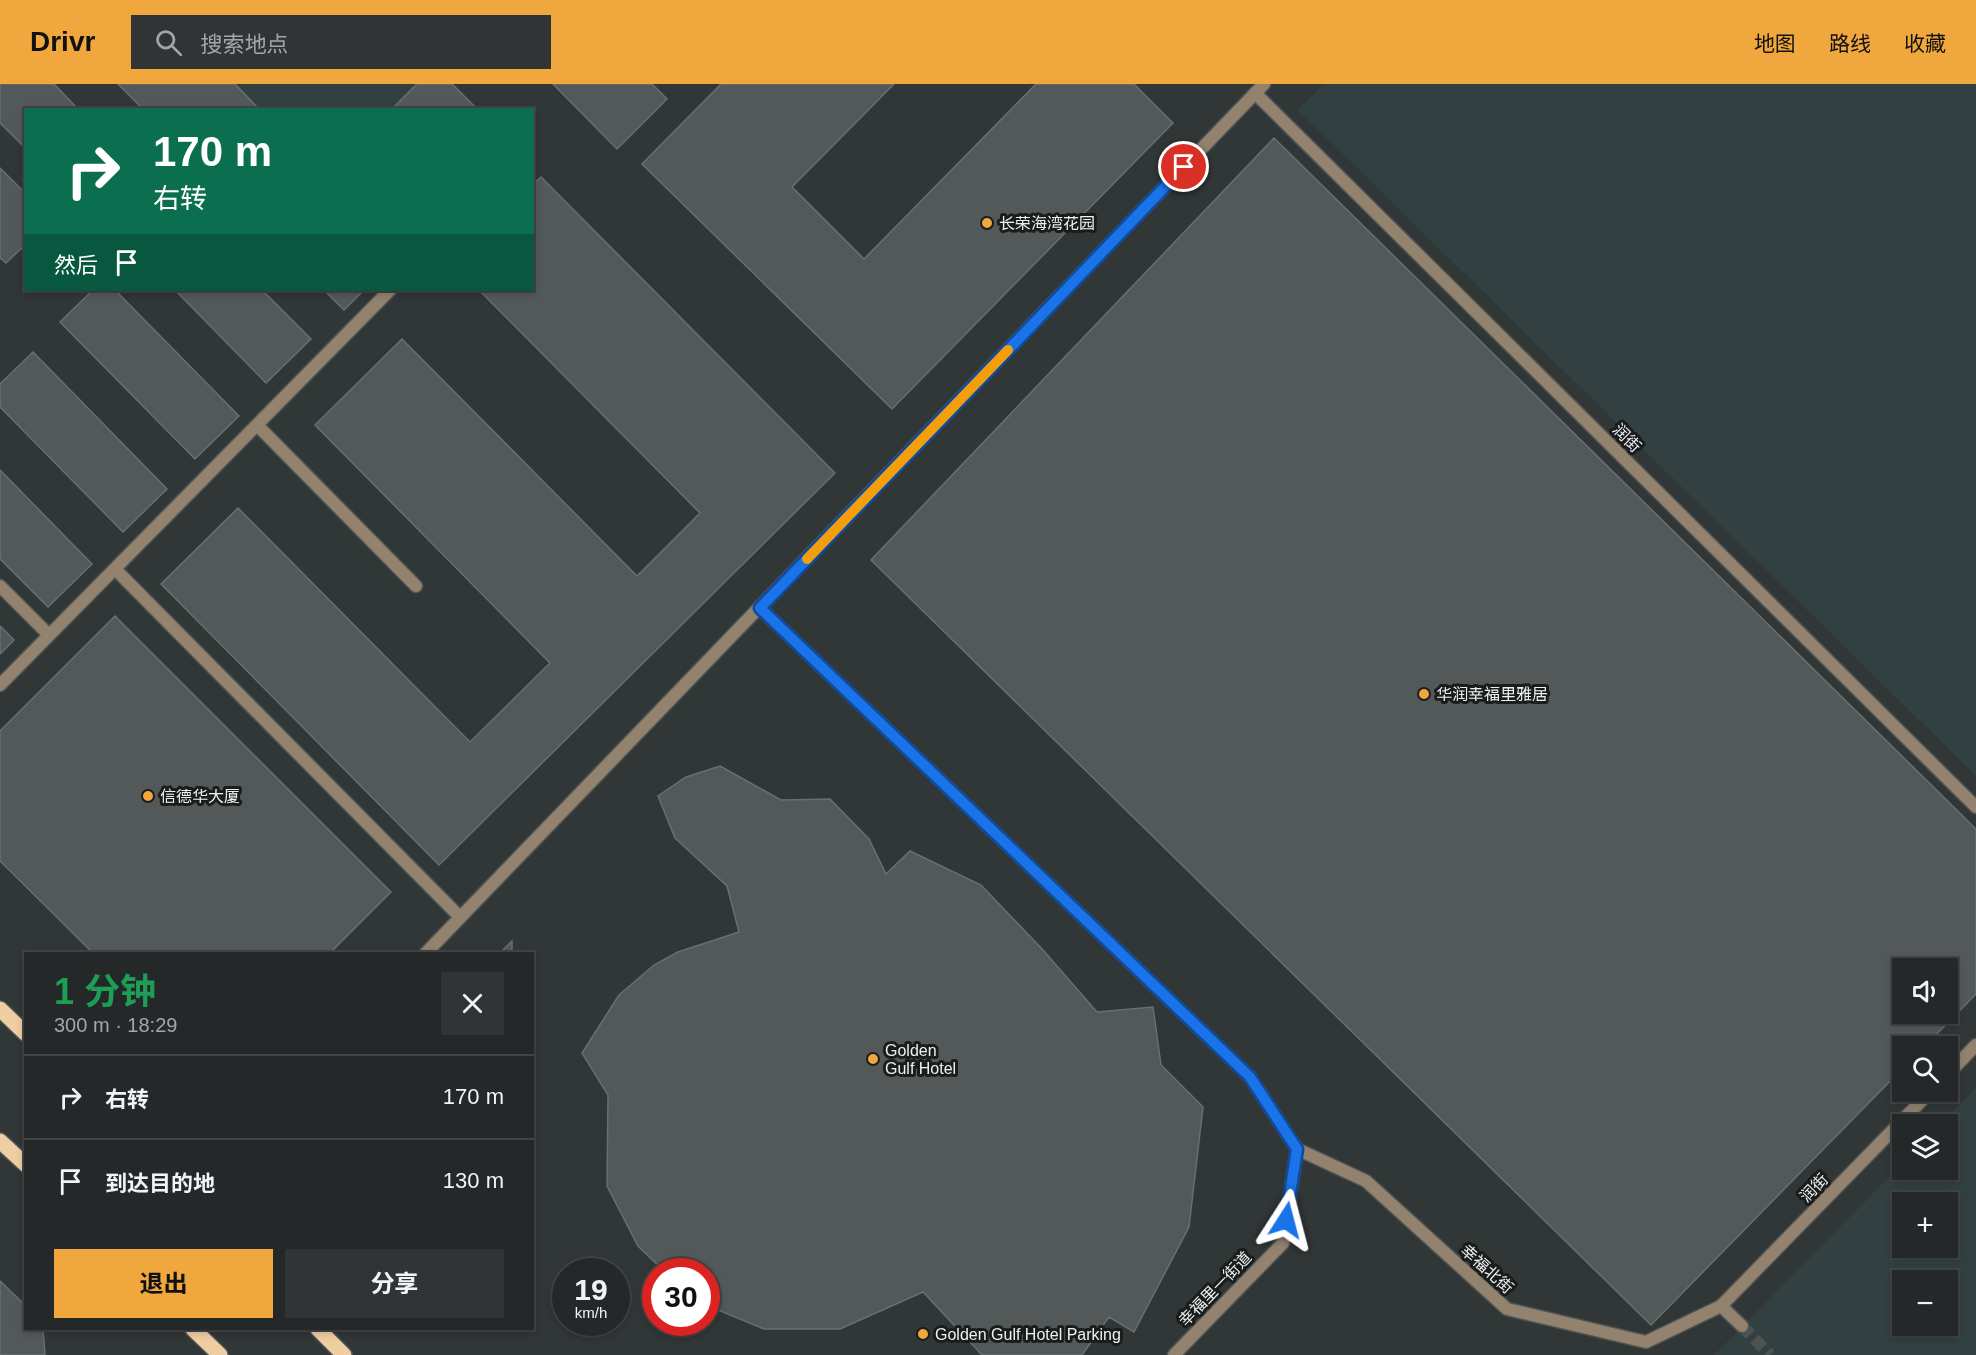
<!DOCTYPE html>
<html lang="zh">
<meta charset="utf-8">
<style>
:root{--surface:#252828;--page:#313434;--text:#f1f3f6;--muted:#a3a6a8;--line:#424445;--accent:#efa73e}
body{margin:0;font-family:Arial,"Noto Sans SC",sans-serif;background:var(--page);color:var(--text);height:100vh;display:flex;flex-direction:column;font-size:22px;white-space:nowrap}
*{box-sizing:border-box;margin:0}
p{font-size:20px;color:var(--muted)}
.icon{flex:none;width:33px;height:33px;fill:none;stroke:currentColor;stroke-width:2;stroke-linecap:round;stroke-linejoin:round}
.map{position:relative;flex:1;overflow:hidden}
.details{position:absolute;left:24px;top:868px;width:510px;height:378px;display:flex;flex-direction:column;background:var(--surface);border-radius:0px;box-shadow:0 3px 9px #0003,0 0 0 2px var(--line)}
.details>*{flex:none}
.guide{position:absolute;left:24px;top:24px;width:510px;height:183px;border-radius:0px;box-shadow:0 3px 9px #0003,0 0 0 2px var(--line);background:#0b6e4f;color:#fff;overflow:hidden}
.tools{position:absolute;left:1892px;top:874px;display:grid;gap:12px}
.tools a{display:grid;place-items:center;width:66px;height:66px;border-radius:0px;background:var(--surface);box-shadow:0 3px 9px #0003,0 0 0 2px var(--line);font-size:30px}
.speed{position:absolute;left:552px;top:1174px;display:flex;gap:12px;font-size:30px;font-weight:700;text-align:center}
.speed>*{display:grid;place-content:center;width:78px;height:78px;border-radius:50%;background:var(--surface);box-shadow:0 3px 9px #0003,0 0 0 2px var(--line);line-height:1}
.speed small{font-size:15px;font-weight:400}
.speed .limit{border:9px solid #d22;background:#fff;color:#111}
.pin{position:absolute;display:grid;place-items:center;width:51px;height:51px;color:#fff;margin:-26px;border:3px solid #fff;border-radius:50%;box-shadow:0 2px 6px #0007}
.me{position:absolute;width:66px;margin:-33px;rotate:9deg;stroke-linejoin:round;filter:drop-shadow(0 0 4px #0008)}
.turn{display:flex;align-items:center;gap:21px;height:126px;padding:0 30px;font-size:27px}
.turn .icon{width:78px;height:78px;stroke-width:2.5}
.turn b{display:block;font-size:42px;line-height:51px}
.then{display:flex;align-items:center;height:57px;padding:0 30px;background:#0003;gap:12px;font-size:22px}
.round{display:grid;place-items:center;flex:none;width:63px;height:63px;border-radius:0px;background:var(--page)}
.summary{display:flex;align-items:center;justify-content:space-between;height:102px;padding:0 30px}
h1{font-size:36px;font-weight:700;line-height:45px;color:#1e9e55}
.cta{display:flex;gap:12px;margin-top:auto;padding:12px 30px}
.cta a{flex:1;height:69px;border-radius:0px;background:var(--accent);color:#111;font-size:24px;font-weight:700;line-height:69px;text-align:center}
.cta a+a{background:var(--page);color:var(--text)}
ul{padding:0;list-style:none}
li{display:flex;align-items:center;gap:18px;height:84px;padding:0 30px;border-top:2px solid var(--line)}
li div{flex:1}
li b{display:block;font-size:22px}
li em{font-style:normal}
header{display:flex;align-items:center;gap:36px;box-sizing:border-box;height:84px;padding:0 30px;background:var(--accent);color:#111}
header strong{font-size:28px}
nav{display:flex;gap:33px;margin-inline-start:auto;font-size:21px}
.search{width:420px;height:54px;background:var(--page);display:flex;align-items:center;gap:15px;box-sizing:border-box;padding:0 21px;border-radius:0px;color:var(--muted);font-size:22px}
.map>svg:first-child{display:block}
</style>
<header>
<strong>Drivr</strong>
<div class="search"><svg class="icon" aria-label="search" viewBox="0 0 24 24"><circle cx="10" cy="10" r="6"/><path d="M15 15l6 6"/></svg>搜索地点</div>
<nav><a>地图</a><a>路线</a><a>收藏</a></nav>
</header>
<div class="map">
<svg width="1976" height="1271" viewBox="0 0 1976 1271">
<rect width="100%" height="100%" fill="#313636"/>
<path fill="#334041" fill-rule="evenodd" d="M 118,0 L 454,0 L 479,25 L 144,25 Z
M 1323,0 L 1976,0 L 1976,692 L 1298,26 Z
M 1976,1004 L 1976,1271 L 1714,1271 L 1902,1080 L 1902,1086 L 1947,1086 L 1947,1041 L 1940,1041 ZM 1902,1119 L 1947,1119 L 1947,1164 L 1902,1164 ZM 1902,1197 L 1947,1197 L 1947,1242 L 1902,1242 Z"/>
<path fill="#535959" stroke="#696e6f" stroke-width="1.5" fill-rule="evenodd" d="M 0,0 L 54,0 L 79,26 L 26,26 L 26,65 L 0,39 Z
M 118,0 L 235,0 L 260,26 L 144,26 Z
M 417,0 L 452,0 L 478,26 L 391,26 Z
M 553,0 L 652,0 L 667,15 L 617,65 Z
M 721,0 L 894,0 L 792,103 L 864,175 L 1036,0 L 1134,0 L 1173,39 L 892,325 L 642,80 Z
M 1274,54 L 1976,745 L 1976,910 L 1924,963 L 1902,963 L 1902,985 L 1651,1241 L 871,476 ZM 1902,885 L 1947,885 L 1947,930 L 1902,930 Z
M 0,84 L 26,110 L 26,160 L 6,179 L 0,174 Z
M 541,93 L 835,389 L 439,781 L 161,500 L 238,424 L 470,658 L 550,579 L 315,341 L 402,255 L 637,492 L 700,429 L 479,206 L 532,206 L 532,101 Z
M 93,206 L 115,206 L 239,332 L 195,375 L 60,238 Z
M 175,206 L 262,206 L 311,255 L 266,299 Z
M 324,206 L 364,206 L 344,226 Z
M 33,268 L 167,405 L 123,448 L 0,323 L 0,300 Z
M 0,386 L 92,480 L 48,523 L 0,475 Z
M 115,532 L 391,808 L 329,870 L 94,870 L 0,777 L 0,647 Z
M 0,542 L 14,556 L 0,570 Z
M 720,682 L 781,716 L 830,715 L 869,755 L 886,790 L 910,767 L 981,801 L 1043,866 L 1097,928 L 1153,923 L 1161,981 L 1203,1023 L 1189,1143 L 1134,1248 L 1109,1233 L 1082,1271 L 982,1271 L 923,1208 L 840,1245 L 764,1245 L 706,1221 L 706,1188 L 665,1188 L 638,1162 L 607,1102 L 608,1011 L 582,969 L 619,911 L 654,881 L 678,868 L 739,848 L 727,802 L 675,754 L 658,712 L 686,693 Z
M 512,857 L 512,870 L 499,870 Z
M 0,1197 L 26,1222 L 26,1245 L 43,1245 L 45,1271 L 0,1271 Z"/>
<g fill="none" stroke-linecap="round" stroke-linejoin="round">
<path stroke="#4d5252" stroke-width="12" stroke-dasharray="12 6" stroke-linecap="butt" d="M 1742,1242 L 1770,1271"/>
<defs>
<path id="service" d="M 257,341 L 416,502
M 115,485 L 460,833
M 0,601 L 390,206"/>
<path id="pedestrian" d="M 1255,9 L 1976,723
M 1947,991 L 1976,961
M 1721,1222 L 1930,1008"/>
<path id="minor" d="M 0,502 L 49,551
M 760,524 L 1250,993 L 1297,1065 L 1283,1159 L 1174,1271
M 425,870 L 1264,0
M 1297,1065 L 1366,1097 L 1507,1225 L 1646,1258 L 1721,1222 L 1742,1242"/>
<path id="primary" d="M 0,925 L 26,950
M 0,1057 L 26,1081
M 193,1245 L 220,1271
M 318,1245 L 344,1271"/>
</defs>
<use href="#service" stroke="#4f5454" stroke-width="15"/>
<use href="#pedestrian" stroke="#4f5454" stroke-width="15"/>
<use href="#minor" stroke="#4f5454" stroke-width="15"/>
<use href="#primary" stroke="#4f5454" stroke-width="18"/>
<use href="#service" stroke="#92826e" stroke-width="12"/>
<use href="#pedestrian" stroke="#92826e" stroke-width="12"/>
<use href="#minor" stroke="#92826e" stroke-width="12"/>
<use href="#primary" stroke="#f0cea4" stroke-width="15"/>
</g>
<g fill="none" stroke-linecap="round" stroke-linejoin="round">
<defs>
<path id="route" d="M 1184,83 L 760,524 L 1250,993 L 1297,1065 L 1286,1136"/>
</defs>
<use href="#route" stroke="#114b97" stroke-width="15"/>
<use href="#route" stroke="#1a73e8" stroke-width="10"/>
<path stroke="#f59e0b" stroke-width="10" d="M 807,475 L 1008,266"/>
</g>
<g fill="#efa73e" stroke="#1b1d1d" stroke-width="2">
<circle cx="987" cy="139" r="6"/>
<circle cx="1424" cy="610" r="6"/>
<circle cx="148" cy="712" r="6"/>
<circle cx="873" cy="975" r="6"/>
<circle cx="923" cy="1250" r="6"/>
</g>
<g text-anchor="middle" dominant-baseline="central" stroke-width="6" stroke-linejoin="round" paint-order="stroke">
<g font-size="16" fill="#edf1f1" stroke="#1b1d1d" text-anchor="start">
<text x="999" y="139">长荣海湾花园</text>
<text x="1436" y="610">华润幸福里雅居</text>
<text x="160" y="712">信德华大厦</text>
<text x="885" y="966">Golden<tspan x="885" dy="18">Gulf Hotel</tspan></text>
<text x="935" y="1250">Golden Gulf Hotel Parking</text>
</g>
<g font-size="16" fill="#edf1f1" stroke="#1b1d1d">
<text transform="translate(1627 354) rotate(45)">润街</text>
<text transform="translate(1814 1104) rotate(-46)">润街</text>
<text transform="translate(1487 1185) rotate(42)">幸福北街</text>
<text transform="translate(1215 1205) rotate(-46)">幸福里一街道</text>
</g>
</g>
</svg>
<div class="tools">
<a><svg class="icon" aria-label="sound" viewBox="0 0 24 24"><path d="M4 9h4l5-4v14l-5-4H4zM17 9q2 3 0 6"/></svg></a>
<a><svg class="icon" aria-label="search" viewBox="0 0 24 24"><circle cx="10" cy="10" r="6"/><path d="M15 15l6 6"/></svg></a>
<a><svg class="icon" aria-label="layers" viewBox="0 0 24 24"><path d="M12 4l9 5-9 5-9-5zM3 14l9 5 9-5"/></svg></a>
<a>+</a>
<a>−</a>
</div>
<div class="speed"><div>19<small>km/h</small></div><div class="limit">30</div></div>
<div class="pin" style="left:1184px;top:83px;background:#d93025"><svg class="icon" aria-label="arrive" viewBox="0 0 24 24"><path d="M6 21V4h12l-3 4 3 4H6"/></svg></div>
<svg class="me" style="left:1286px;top:1136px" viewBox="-20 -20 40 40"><path d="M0-17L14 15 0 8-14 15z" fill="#1a73e8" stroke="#fff" stroke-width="4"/></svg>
<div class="guide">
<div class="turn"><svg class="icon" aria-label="right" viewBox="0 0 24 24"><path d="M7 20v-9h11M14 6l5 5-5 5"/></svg><div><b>170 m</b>右转</div></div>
<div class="then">然后<svg class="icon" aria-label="arrive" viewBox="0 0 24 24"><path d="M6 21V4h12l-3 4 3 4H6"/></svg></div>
</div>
<section class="details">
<div class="summary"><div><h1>1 分钟</h1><p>300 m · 18:29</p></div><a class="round"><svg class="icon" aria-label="close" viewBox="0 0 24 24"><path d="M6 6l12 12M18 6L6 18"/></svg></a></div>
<ul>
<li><svg class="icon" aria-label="right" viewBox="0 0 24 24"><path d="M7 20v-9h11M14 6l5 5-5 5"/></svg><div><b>右转</b></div><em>170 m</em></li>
<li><svg class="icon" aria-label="arrive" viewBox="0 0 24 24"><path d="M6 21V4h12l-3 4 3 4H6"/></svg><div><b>到达目的地</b></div><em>130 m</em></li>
</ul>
<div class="cta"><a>退出</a><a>分享</a></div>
</section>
</div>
